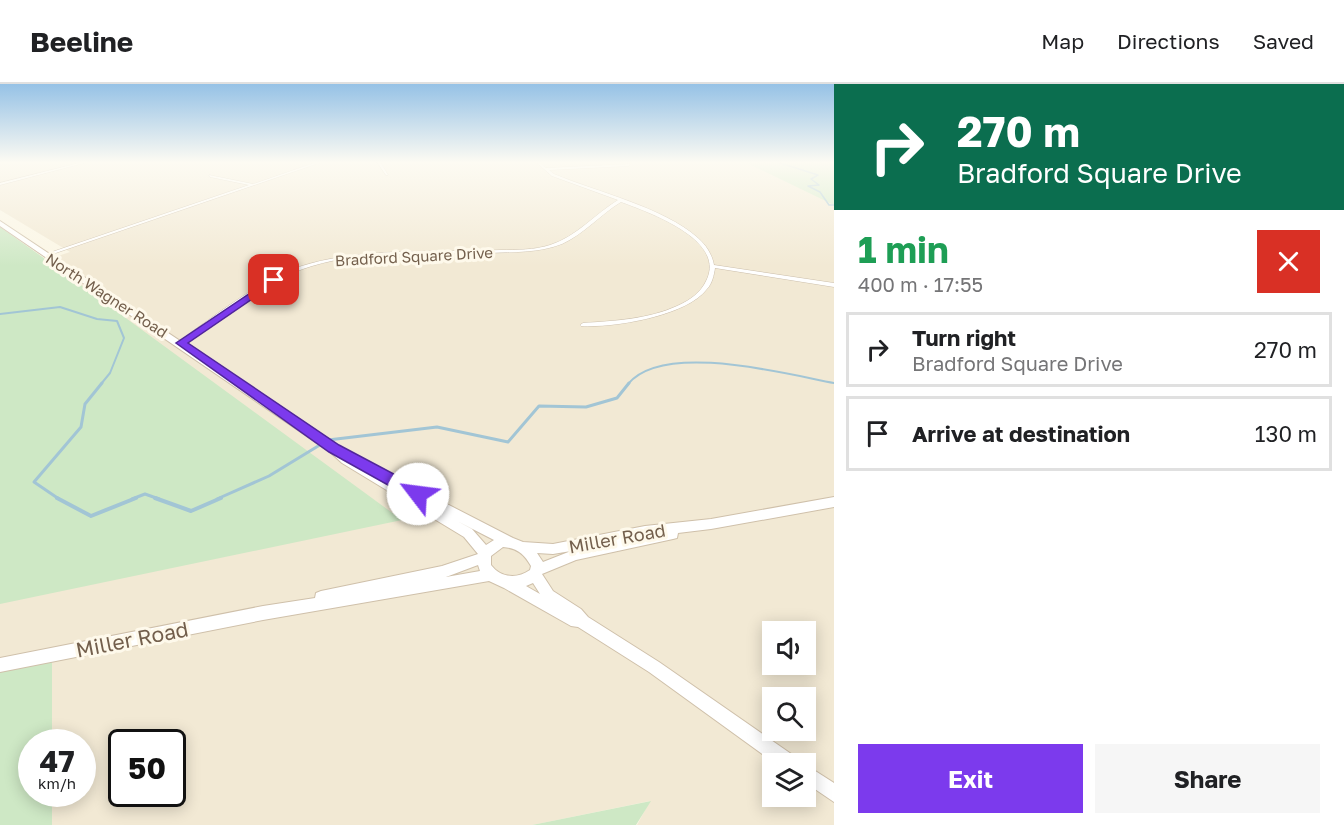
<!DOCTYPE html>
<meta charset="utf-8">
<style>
:root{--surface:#fff;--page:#f6f6f6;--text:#202124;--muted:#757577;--line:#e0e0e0;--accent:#7c3aed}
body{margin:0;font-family:"Golos Text",sans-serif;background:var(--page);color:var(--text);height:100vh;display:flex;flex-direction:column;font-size:22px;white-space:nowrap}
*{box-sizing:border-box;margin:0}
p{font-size:20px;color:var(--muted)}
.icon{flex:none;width:33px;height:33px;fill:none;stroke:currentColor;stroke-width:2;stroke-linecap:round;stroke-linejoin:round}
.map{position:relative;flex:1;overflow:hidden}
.details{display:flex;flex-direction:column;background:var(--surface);width:510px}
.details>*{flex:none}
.banner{background:#0b6e4f;color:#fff;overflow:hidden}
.tools{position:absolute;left:762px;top:537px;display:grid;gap:12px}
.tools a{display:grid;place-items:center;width:54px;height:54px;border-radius:0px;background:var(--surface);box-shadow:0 3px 15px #0003;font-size:30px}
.speed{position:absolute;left:18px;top:645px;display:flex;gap:12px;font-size:30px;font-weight:700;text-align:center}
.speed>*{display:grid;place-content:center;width:78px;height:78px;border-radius:50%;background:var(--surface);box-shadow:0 3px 15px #0003;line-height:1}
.speed small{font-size:15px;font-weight:400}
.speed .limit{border:3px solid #111;border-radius:9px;background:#fff;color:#111}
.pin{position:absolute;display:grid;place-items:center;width:51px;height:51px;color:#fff;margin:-26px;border-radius:12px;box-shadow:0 3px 9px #0006}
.me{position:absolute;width:66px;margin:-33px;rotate:300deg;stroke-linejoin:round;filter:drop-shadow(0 0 4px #0008)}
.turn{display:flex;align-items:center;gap:21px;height:126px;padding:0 24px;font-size:27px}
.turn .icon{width:78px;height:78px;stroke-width:2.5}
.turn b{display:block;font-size:42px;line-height:51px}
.round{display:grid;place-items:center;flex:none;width:63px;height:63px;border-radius:0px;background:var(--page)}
.summary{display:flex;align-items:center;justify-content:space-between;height:102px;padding:0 24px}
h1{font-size:36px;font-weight:700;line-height:45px;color:#1e9e55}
.primary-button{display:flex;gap:12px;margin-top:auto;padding:12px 24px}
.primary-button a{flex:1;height:69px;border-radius:0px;background:var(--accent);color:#fff;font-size:24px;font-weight:700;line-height:69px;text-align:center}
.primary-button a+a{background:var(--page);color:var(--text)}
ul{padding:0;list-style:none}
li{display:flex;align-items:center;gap:18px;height:75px;margin:0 12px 9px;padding:0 12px;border:3px solid var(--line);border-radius:0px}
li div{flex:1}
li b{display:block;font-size:22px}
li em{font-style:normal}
header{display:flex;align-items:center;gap:36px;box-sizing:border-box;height:84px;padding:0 30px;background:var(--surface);border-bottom:2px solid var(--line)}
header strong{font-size:28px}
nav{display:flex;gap:33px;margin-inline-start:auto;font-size:21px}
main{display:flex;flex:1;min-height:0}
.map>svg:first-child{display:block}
</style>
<header>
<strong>Beeline</strong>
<nav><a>Map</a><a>Directions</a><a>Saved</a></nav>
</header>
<main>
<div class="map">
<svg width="834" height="741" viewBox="0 0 834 741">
<rect width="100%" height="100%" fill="#fbf6e5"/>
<path fill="#f2e9d4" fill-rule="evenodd" d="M 0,78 L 834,78 L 834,741 L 637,741 L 650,717 L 532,741 L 52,741 L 52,710 L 82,710 L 82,658 L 52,658 L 52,571 L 0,581 L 0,191 L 70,168 L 0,126 ZM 772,548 L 806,548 L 806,580 L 772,580 ZM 772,614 L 806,614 L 806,646 L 772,646 ZM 122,658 L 172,658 L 172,710 L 122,710 ZM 772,680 L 806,680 L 806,712 L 772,712 Z"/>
<path fill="#cee8c5" d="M 745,78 L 834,78 L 834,121 Z
M 0,143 L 41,172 L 402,436 L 0,520 Z
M 52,570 L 52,658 L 32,658 L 32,710 L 52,710 L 52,741 L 0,741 L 0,581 Z
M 651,717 L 636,741 L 532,741 Z"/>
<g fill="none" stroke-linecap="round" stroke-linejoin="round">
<path stroke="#a2c5d5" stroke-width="1.5" d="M 777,78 L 818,91 L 811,95 L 819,101 L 808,102 L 820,108 L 829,121 L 834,121"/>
<path stroke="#a2c5d5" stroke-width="2" d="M 0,230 L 60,223 L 97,235 L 117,237 L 124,254 L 110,289 L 101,300
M 628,300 C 663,257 786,290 834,299"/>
<path stroke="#a2c5d5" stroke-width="3" d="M 59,415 L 34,398 L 81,343 L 85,320 L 102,299
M 132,415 L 145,410 L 159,415
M 217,415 L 269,392 L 328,356 L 437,343 L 508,358 L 539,322 L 586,323 L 617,314 L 629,299"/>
<path stroke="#a2c5d5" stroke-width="4" d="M 57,414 L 91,432 L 136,414
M 155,414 L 191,427 L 221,414"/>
<defs>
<path id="street" d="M 83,78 L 88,78 L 0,101 L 0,99 Z
M 317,78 L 322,78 L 47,172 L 43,171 L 249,101 L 210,93 L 209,91 L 253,100 Z
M 377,78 L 380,78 L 388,91 L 386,91 Z
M 536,78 L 539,78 L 546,84 L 630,80 L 629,82 L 549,86 L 554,90 C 597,108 663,123 698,154 C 706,161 712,170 714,181 L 834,199 L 834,203 L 715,184 C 714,191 712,200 707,205 C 687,232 613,244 581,242 L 580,241 L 583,239 C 614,237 649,235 677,222 C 690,216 701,209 707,195 C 725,155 648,128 621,118 C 601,130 584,150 562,160 C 539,169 513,168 489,169 C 431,171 368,165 312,182 C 263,197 223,231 183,260 L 179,260 L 178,259 C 190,248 205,239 218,229 C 241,213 266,196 293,185 C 340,168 391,168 441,167 C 461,167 480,167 500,166 C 517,166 534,166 550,161 C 576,153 595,130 618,116 L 552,92 Z"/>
<path id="secondary" d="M 0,137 L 338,362 L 350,373 L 403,404 L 408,401 L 412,402 L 513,454 L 523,458 L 553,460 L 645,442 L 711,435 L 834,413 L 834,423 L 711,445 L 678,449 L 677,454 L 673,455 L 576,476 L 542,490 L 553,507 L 581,525 L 588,533 L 659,578 L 797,674 L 799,680 L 776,680 L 649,588 L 578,543 L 571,542 L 504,504 L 489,497 L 263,536 L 0,588 L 0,574 L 263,522 L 315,514 L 316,509 L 321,507 L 442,482 L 478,470 L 464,453 L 342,379 L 330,368 L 0,142 ZM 457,437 L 494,456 L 486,461 L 472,445 ZM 503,463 C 517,464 524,470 531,482 L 530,486 C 517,495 501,494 491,481 L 491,472 ZM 571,467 L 543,478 L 537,469 L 553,470 ZM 478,481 L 480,487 L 446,493 ZM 533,499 L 540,510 L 526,502 Z
M 806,681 L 834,699 L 834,718 L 806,699 Z"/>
</defs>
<use href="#street" stroke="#ccbfac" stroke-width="1"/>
<use href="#secondary" stroke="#cfc0aa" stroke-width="2"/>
<use href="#street" fill="#fff" fill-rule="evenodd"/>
<use href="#secondary" fill="#fff" fill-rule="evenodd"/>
</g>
<linearGradient id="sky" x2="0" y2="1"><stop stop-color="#96c2e6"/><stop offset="0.43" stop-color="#fdfbf3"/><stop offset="1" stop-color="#fdfbf3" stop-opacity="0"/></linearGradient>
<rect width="834" height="182" fill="url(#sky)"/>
<path fill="#7c3aed" stroke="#51269a" stroke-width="1.5" d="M 274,193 L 278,196 L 277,198 L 188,259 L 339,361 L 424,406 L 426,410 L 424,415 L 413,415 L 329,368 L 176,259 Z"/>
<g text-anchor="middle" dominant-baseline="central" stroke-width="6" stroke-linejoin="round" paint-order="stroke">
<g font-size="15" fill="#735f4c" stroke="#fef9eb">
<text transform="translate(414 172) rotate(-3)">Bradford Square Drive</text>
<text transform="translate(107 211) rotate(33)">North Wagner Road</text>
</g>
<g font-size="18" fill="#735f4c" stroke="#fef9eb">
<text transform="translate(617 454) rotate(-10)">Miller Road</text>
</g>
<g font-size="21" fill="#735f4c" stroke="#fef9eb">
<text transform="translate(132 555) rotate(-11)">Miller Road</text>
</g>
</g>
</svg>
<div class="tools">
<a><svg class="icon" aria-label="sound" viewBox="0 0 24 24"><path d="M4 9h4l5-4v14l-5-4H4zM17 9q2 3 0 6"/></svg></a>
<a><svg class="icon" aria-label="search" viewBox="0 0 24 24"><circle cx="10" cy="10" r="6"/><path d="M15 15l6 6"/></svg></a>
<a><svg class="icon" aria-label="layers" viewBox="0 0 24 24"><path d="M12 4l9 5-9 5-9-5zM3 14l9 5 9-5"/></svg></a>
</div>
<div class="speed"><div>47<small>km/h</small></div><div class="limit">50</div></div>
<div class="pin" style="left:274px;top:196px;background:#d93025"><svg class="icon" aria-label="arrive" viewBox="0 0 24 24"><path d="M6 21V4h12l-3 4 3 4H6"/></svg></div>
<svg class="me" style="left:418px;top:410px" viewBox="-20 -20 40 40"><circle r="19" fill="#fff"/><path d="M0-13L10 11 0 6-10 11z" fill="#7c3aed"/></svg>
</div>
<section class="details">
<div class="banner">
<div class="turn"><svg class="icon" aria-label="right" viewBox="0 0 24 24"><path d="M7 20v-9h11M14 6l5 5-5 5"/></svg><div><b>270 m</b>Bradford Square Drive</div></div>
</div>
<div class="summary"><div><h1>1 min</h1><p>400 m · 17:55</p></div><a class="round" style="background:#d93025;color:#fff"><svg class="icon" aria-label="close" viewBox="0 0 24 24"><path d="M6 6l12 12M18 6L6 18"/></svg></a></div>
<ul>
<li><svg class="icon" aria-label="right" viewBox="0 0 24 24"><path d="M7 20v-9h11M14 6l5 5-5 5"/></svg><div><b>Turn right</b><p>Bradford Square Drive</p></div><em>270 m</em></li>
<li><svg class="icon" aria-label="arrive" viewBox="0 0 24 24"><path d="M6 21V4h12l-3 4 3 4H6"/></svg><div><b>Arrive at destination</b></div><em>130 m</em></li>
</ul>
<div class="primary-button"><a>Exit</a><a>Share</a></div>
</section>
</main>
